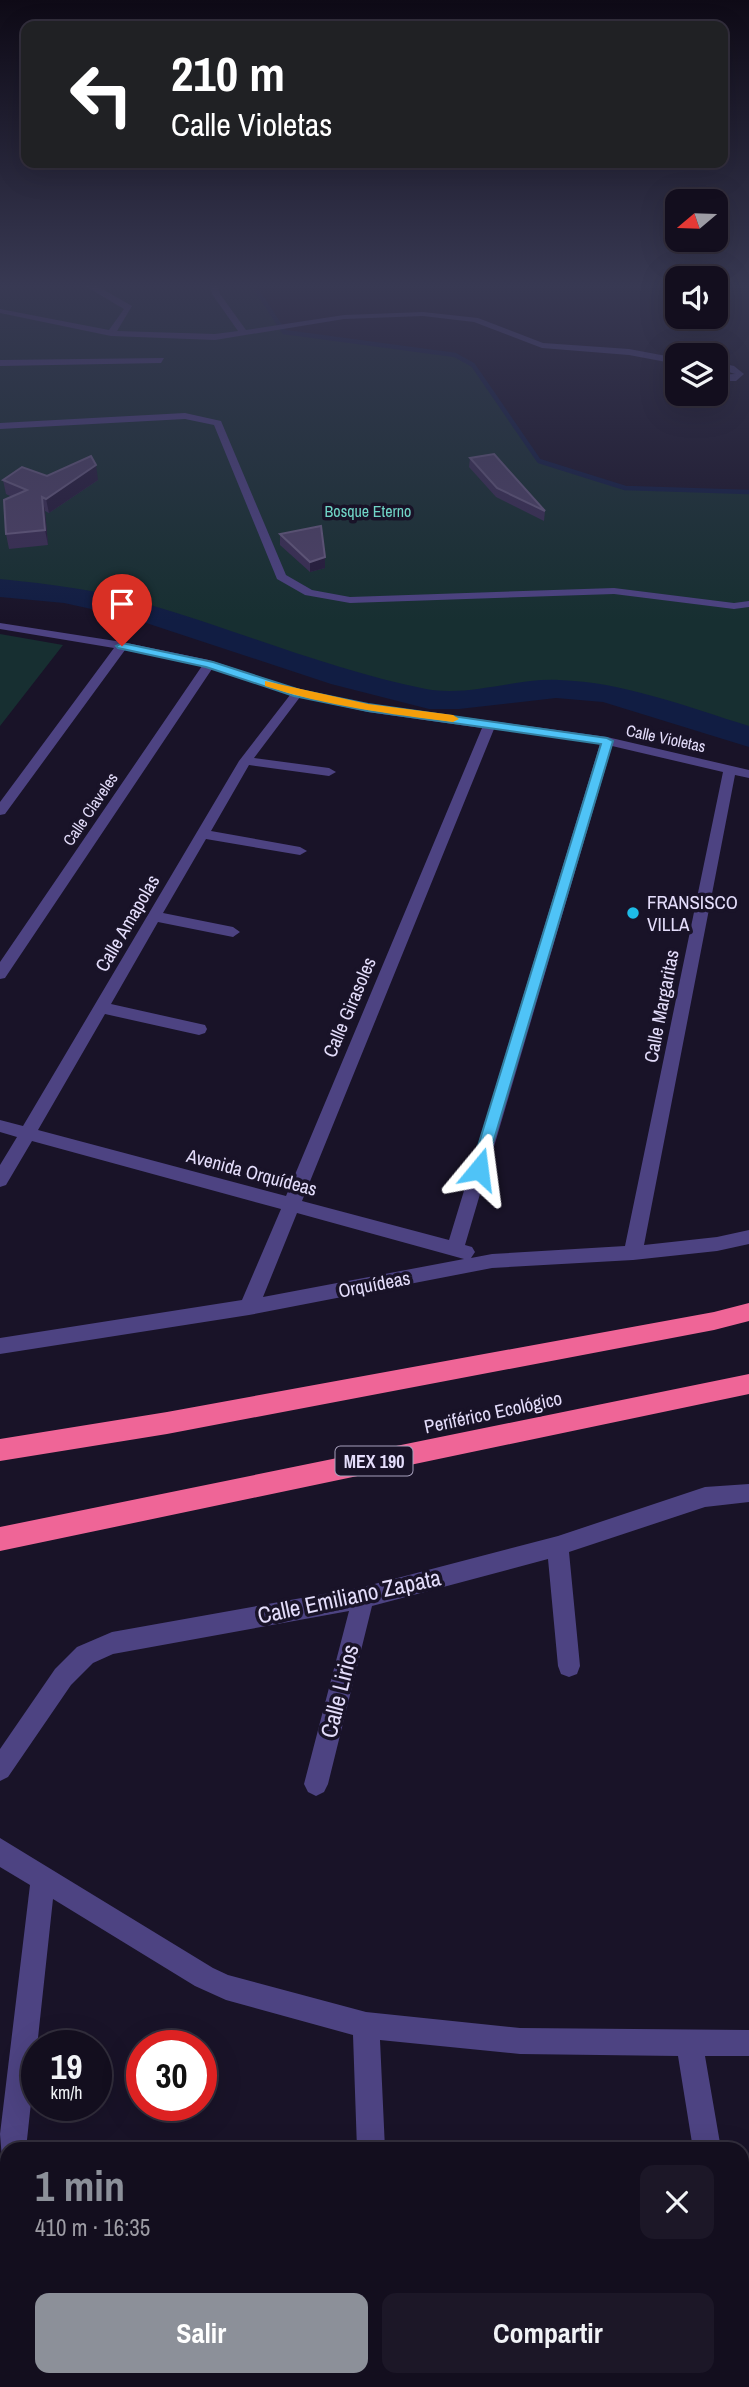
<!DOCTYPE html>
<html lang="es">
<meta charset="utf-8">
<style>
:root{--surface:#130e1e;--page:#1c1727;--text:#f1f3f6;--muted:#9d9ca4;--line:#322e3c;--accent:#8c9099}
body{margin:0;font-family:"Archivo Narrow",sans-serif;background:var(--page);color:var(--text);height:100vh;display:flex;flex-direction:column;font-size:26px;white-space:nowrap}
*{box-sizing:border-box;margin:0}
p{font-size:23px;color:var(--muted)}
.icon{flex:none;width:38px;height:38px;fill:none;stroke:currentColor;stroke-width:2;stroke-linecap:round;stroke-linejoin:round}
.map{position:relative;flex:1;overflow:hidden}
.panel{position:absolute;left:0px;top:2142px;width:749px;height:245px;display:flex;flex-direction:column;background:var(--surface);border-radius:21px 21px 0 0;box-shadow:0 7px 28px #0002,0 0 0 2px var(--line)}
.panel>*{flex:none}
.banner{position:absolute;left:21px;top:21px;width:707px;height:147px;border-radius:14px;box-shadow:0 7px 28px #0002,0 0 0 2px var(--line);background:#202124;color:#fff;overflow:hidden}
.needle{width:46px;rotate:251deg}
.buttons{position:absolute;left:665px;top:189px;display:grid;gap:14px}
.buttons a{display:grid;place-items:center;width:63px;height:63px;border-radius:14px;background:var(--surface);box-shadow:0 7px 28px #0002,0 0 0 2px var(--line);font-size:35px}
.speed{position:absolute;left:21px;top:2030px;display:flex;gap:14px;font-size:35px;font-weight:700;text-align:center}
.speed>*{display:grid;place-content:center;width:91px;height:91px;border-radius:50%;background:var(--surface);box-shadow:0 7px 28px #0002,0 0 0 2px var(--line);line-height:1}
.speed small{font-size:18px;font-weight:400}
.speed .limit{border:10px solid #d22;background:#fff;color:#111}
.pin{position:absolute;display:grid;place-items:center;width:60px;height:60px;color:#fff;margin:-72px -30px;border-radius:50% 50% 50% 0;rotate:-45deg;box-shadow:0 0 7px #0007}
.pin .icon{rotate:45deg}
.me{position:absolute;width:77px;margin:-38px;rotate:16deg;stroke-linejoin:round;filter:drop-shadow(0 0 5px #0008)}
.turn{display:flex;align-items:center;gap:24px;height:147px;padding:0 35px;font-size:32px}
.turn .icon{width:91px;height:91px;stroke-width:2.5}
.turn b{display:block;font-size:49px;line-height:60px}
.round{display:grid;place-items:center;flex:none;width:74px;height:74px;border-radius:14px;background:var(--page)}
.overview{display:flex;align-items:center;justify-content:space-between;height:119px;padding:0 35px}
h1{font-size:42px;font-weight:800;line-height:52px;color:var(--accent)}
.cta{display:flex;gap:14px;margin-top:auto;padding:14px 35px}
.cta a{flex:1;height:80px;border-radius:14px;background:var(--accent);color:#fff;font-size:28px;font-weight:800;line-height:80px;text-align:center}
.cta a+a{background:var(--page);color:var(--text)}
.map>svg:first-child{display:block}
</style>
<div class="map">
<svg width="749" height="2387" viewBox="0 0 749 2387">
<rect width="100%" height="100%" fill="#191328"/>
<path fill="#172f31" d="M 0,286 L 254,286 L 284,332 L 455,355 L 473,365 L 540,461 L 625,488 L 749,492 L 749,737 L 606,693 L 556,689 L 459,699 L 429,699 L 342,677 L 135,610 L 65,594 L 0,588 Z
M 0,634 L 63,645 L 0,726 Z"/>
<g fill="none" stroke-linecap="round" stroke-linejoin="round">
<path stroke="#111d43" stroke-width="4.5" d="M 254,286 L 284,332 L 455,355 L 473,365 L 539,461 L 625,488 L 749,492"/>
<path fill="#111d43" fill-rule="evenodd" d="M 0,579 C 50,584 99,590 147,604 C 240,631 331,670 426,689 C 470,697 515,678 559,680 C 624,682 687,707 749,726 L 749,747 L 603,702 L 556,698 L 459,709 L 429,709 L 331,684 L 128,617 L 64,603 L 0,597 Z"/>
<path fill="#4d4382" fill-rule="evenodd" d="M 85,286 L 97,286 L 132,306 L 117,331 L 215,334 L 238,331 L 212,294 L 210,286 L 218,286 L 220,294 L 246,330 L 344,315 L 423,312 L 478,318 L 543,343 L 629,349 L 677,358 L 677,364 L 629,355 L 542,348 L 474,322 L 423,316 L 344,319 L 215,340 L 111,336 L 0,313 L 0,309 L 109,330 L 124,309 Z
M 164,358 L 161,363 L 0,366 L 0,360 Z
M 716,362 L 734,366 L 744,374 L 736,381 L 716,381 L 716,375 L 735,374 L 716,368 Z
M 185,413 L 221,421 L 286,575 L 312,590 L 350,597 L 614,588 L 734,603 L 749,601 L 749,607 L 734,609 L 614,594 L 350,603 L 305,595 L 277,579 L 214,425 L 185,419 L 0,429 L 0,423 Z
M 0,623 L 122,642 L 209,660 L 300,690 L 368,704 L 607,737 L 749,770 L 749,778 L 735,775 L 644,1245 L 717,1237 L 749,1230 L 749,1244 L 717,1251 L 633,1260 L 492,1268 L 249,1315 L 0,1354 L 0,1338 L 242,1300 L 281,1209 L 32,1141 L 6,1185 L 0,1187 L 0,1165 L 17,1137 L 0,1132 L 0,1120 L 23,1126 L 239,761 L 290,695 L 212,669 L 5,978 L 0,979 L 0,962 L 202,666 L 125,650 L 5,814 L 0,815 L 0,802 L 114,648 L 0,629 ZM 300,697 L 368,712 L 482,728 L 286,1196 L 38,1130 L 105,1014 L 199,1035 L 205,1033 L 207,1029 L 205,1025 L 111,1004 L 158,922 L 233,937 L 240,932 L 233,927 L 163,913 L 206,839 L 300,855 L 307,851 L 300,847 L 211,831 L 249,765 L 329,776 L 336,772 L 329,768 L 254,758 ZM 494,729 L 600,744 L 449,1240 L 302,1201 ZM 612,746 L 723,772 L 625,1246 L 492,1254 L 471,1258 L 475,1252 L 472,1247 L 465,1245 ZM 297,1213 L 464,1259 L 263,1297 Z
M 749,1484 L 749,1502 L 705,1507 L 569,1552 L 580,1666 L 577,1674 L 569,1677 L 561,1674 L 558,1666 L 548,1559 L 372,1606 L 328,1784 L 324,1792 L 316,1796 L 308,1792 L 304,1784 L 349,1611 L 113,1654 L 93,1663 L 71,1685 L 8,1777 L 0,1781 L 0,1749 L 55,1669 L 77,1647 L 112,1632 L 363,1587 L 558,1536 L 705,1487 Z
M 0,1838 L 213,1968 L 228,1975 L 366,2012 L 520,2028 L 749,2030 L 749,2056 L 705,2056 L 721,2149 L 693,2149 L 678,2056 L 520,2054 L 380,2040 L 385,2149 L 357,2149 L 353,2035 L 226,2000 L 195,1986 L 53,1899 L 26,2149 L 7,2149 L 7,2161 L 2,2159 L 0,2134 L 30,1885 L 0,1867 Z
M 7,2176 L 7,2261 L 0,2264 L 0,2179 Z
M 742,2339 L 749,2342 L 749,2387 L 733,2387 L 732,2380 L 742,2380 Z
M 364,2380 L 394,2380 L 395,2387 L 365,2387 Z"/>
<path fill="#ef6597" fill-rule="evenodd" d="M 749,1303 L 749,1321 L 714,1330 L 167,1434 L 0,1461 L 0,1439 L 167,1412 L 714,1312 Z
M 749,1374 L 749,1394 L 0,1551 L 0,1527 Z"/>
</g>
<path fill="#3a2e54" d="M 470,458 L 545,511 L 544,521 L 496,497 L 469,467 Z
M 3,480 L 98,480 L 49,513 L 45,511 L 48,545 L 9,549 L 6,534 L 12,497 L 6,494 Z
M 280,534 L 325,557 L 325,568 L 310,572 L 280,545 Z"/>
<path fill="#251b3b" d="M 96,465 L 98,480 L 49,513 L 46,499 Z
M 42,497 L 45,511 L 48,545 L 45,530 Z
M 325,557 L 325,568 L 310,572 L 310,562 Z"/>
<path fill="#4c4166" stroke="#64597d" stroke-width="2" d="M 494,454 L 545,511 L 497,488 L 470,458 Z
M 91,456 L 96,465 L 46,499 L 42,497 L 45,530 L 6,534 L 4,500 L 27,490 L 3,480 L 22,467 L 47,476 Z
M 321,526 L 325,557 L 310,562 L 280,534 Z"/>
<linearGradient id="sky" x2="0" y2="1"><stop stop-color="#0e0a16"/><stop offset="0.46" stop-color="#383953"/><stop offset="1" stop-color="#383953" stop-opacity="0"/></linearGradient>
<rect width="749" height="621" fill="url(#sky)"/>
<path fill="#4fc3f7" stroke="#337fa1" stroke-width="2" d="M 122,643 L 213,662 L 300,690 L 368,704 L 607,738 L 613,741 L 484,1173 L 473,1173 L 471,1169 L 601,744 L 368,711 L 294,696 L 206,667 L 118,648 L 116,646 Z"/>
<path fill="#f59e0b" d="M 265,681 L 368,704 L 453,715 L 459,719 L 453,722 C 390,714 326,706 265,686 Z"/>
<circle fill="#1ebce7" stroke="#191328" stroke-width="2.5" cx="633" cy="913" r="7"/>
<g text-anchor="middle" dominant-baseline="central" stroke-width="7" stroke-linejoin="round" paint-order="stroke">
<g font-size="16" fill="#70d5c7" stroke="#191328">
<text x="368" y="511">Bosque Eterno</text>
</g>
<g font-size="16" fill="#e4ddfb" stroke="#191328">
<text transform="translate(666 738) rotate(12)">Calle Violetas</text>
<text transform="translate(90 809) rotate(-56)">Calle Claveles</text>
</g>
<rect fill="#191328" stroke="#a7a0bc" stroke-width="2" x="335.5" y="1446.5" width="77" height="29" rx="5"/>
<g font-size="18" font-weight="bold" fill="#e4ddfb">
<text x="374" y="1461">MEX 190</text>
</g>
<g font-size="19" fill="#e4ddfb" stroke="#191328" text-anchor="start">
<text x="647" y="902">FRANSISCO<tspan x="647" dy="22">VILLA</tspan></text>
</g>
<g font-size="19" fill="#e4ddfb" stroke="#191328">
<text transform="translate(127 923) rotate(-60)">Calle Amapolas</text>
<text transform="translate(661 1006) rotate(-79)">Calle Margaritas</text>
<text transform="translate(349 1007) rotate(-67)">Calle Girasoles</text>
<text transform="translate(252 1172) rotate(15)">Avenida Orquídeas</text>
<text transform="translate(374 1284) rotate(-11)">Orquídeas</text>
<text transform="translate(493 1412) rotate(-12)">Periférico Ecológico</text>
</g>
<g font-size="23" fill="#e4ddfb" stroke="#191328">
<text transform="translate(349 1596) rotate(-12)">Calle Emiliano Zapata</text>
<text transform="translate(339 1691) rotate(-76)">Calle Lirios</text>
</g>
</g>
</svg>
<div class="buttons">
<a><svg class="needle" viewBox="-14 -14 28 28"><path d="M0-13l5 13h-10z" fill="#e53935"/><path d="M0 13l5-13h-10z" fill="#9d9ca4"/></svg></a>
<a><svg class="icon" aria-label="sound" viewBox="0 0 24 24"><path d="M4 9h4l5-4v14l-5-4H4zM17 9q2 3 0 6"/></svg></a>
<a><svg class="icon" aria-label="layers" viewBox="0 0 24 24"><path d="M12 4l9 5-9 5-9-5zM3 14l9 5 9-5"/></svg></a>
</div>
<div class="speed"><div>19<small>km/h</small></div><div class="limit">30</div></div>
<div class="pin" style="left:122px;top:646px;background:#d93025"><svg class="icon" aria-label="arrive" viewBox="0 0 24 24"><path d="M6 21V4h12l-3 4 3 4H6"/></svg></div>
<svg class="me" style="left:479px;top:1169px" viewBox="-20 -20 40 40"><path d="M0-17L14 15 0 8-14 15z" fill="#4fc3f7" stroke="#fff" stroke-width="4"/></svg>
<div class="banner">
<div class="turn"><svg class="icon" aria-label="left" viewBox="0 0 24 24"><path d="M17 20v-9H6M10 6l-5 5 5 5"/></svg><div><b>210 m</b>Calle Violetas</div></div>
</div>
<section class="panel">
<div class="overview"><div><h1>1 min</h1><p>410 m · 16:35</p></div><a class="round"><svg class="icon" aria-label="close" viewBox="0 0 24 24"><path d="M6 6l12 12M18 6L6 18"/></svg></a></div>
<div class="cta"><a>Salir</a><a>Compartir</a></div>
</section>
</div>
